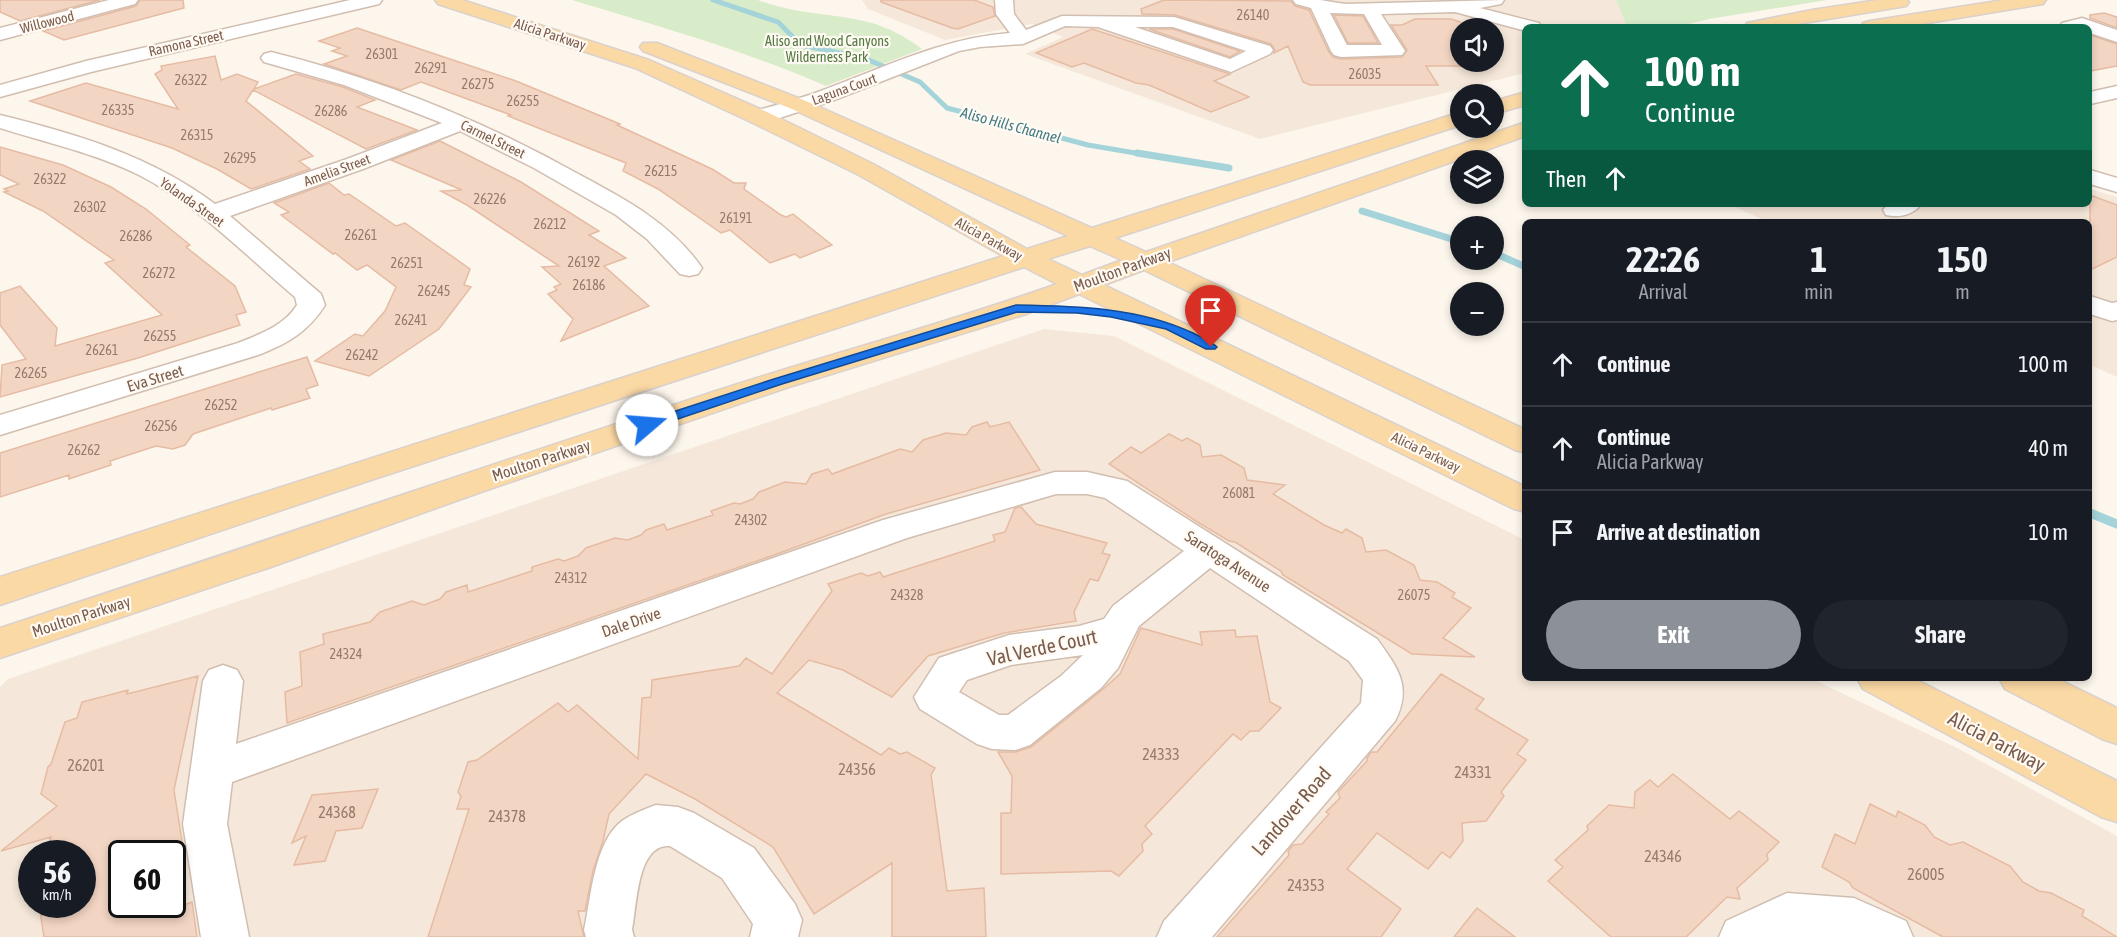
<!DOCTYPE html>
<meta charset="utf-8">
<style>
:root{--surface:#171b24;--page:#20242c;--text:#f1f3f6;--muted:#9ea1a6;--line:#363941;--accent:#8c9099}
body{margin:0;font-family:"Asap Condensed",sans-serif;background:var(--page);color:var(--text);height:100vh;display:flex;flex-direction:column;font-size:22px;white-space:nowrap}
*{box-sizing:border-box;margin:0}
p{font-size:20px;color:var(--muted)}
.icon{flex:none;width:33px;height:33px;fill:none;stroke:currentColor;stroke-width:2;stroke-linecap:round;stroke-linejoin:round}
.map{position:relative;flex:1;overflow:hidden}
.panel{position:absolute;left:1522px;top:219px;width:570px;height:462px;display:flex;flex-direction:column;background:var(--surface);border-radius:9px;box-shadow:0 3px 9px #0003}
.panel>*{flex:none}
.banner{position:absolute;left:1522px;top:24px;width:570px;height:183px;border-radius:9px;box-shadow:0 3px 9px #0003;background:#0b6e4f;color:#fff;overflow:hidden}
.buttons{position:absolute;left:1450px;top:18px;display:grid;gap:12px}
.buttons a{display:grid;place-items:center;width:54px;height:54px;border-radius:50%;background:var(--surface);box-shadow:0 3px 9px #0003;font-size:30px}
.speed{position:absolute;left:18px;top:840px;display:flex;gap:12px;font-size:30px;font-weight:700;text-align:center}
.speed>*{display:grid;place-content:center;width:78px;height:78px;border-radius:50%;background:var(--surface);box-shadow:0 3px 9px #0003;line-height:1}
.speed small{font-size:15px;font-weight:400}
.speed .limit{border:3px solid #111;border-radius:9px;background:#fff;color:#111}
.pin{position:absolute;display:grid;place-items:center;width:51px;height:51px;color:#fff;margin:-62px -26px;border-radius:50% 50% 50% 0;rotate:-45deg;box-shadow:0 0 6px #0007}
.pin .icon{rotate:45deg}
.me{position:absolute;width:66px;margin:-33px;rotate:72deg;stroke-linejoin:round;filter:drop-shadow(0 0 4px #0008)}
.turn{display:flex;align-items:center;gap:21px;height:126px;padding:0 24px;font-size:27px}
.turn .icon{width:78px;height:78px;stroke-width:2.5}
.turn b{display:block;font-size:42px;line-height:51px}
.then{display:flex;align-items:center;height:57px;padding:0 24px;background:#0003;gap:12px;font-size:22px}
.eta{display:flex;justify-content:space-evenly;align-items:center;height:102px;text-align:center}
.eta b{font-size:36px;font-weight:700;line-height:42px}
.cta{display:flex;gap:12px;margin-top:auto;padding:12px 24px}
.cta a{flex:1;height:69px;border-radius:36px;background:var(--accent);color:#fff;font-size:24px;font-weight:700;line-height:69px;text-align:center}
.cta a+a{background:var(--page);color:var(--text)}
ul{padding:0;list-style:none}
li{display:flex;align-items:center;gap:18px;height:84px;padding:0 24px;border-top:2px solid var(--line)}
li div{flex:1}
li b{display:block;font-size:22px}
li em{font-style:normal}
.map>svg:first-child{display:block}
</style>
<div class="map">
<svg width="2117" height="937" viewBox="0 0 2117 937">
<rect width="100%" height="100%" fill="#fdf6ec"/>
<path fill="#f5e8da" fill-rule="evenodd" d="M 862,0 L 1616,0 L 1627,27 L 1526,27 L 1525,73 L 1260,139 L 1025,54 L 1063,37 L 1032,24 L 945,40 L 868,9 ZM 1461,28 L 1494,28 L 1494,62 L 1461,62 Z
M 2090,189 L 2117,197 L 2117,377 L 2090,365 L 2090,222 L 1768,222 L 1728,204 L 2090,204 Z
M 1044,329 L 1114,336 L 1525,540 L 1526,678 L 1810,678 L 1957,748 L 2117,836 L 2117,937 L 0,937 L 0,687 L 8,679 ZM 32,854 L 82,854 L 82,904 L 32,904 ZM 122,854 L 172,854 L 172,904 L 122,904 Z"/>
<path fill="#d8ecc9" d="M 572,0 L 758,0 C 793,14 831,13 868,22 C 888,27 906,37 922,49 L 826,86 C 744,50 657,26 572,0 Z
M 1616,0 L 1827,0 L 1709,19 L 1676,27 L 1627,27 Z"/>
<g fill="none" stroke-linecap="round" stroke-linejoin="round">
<path stroke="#a5d3da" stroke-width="5" d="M 713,0 L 778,22 L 801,45 L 864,58 L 920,82 L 947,108 L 1088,145 L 1147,155"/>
<path stroke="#a5d3da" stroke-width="7" d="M 1137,153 L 1229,168
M 1362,211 L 1461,242
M 1494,253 L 1526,267"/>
<path stroke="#a5d3da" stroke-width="9" d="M 2090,513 L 2117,524"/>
</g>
<path fill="#f3d5c3" stroke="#e6bba3" stroke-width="1.5" d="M 0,0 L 100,0 L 20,21 L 0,12 Z
M 140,0 L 183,0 L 184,8 L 64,40 L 43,31 L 136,6 Z
M 881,0 L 974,0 L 993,7 L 995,16 L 958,29 L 952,28 L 881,2 Z
M 1164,0 L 1291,1 L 1295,6 L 1309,10 L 1329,52 L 1333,57 L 1341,59 L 1402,57 L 1407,50 L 1391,25 L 1402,25 L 1415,19 L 1451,19 L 1460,22 L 1465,28 L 1461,28 L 1461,62 L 1489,62 L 1492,66 L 1426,66 L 1438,85 L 1310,85 L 1303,82 L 1288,46 L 1274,53 L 1275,50 L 1271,44 L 1175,15 L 1142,14 L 1141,9 Z
M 2104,13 L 2117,17 L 2117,28 L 2090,18 L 2090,15 Z
M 1334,15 L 1363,16 L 1378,43 L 1348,43 Z
M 357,28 L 516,81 L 620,124 L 617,125 L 712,169 L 734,183 L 746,183 L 744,189 L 781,215 L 786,217 L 793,214 L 832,245 L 800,258 L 795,254 L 770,263 L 730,230 L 721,233 L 658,189 L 623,171 L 626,163 L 508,116 L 511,115 L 421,82 L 401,90 L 324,64 L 347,56 L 332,51 L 340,48 L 319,41 Z
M 1092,29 L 1230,74 L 1214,81 L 1249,97 L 1211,112 L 1149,85 L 1136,83 L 1084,63 L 1072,67 L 1036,53 Z
M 1149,29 L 1173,29 L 1240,51 L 1230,57 Z
M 2090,35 L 2117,44 L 2117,66 L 2090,71 Z
M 215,56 L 221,80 L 237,74 L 258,82 L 254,89 L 296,74 L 343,87 L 375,100 L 357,107 L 417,130 L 366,149 L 253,90 L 246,101 L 313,156 L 299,161 L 310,169 L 251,189 L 217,169 L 172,148 L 30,101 L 86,83 L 178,109 L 155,74 L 162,70 L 161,66 Z
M 440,141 L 521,182 L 599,231 L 589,235 L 626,258 L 604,266 L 649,306 L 561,341 L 573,319 L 548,294 L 557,290 L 554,287 L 561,284 L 542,267 L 559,266 L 467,205 L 441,191 L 462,190 L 391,160 Z
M 0,147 L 63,165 L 111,187 L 146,209 L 190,245 L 186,247 L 235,286 L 246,312 L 236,315 L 240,325 L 138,358 L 0,397 L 2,365 L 26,359 L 0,325 L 0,293 L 20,286 L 57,328 L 55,346 L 162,315 L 105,263 L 114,260 L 43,211 L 4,192 L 8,191 L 4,189 L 19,184 L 0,175 Z
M 329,183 L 344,195 L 349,194 L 396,226 L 405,223 L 470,269 L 464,285 L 471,287 L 439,329 L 369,376 L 315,361 L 355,334 L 363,336 L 385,311 L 396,287 L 367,265 L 357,270 L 335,253 L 333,254 L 281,215 L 289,212 L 274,203 Z
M 2090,195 L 2117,205 L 2117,257 L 2090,270 Z
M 307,357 L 318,385 L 306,389 L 310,398 L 272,410 L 271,408 L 193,434 L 185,445 L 173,449 L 156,446 L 110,461 L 111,465 L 69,479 L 69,475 L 0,497 L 0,453 Z
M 987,422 L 990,427 L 1009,422 L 1040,470 L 886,514 L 774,555 L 287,723 L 285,692 L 302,686 L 300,652 L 324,644 L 323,634 L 370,622 L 380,612 L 412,601 L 424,605 L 440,599 L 446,592 L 467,585 L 468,592 L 532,571 L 532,567 L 558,559 L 564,561 L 578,556 L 586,548 L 615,538 L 628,540 L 641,535 L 646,530 L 664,524 L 667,530 L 713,515 L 711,511 L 734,503 L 740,504 L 753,499 L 759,492 L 785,482 L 806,484 L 812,474 L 828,469 L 832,474 L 900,449 L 912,452 L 923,440 L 946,433 L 966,435 L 972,427 Z
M 1169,434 L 1182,441 L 1187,438 L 1200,445 L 1202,457 L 1221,455 L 1244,468 L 1247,480 L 1285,485 L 1273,494 L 1324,525 L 1342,533 L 1346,529 L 1362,538 L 1366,552 L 1386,550 L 1414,565 L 1420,580 L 1437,582 L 1455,593 L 1452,597 L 1471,608 L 1443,638 L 1475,657 L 1412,654 L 1283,575 L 1281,571 L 1235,542 L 1229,541 L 1196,521 L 1109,464 L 1131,447 L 1141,453 Z
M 1021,507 L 1036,524 L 1107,543 L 1102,553 L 1110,555 L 1098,581 L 1090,579 L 1074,612 L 1076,621 L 1004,633 L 928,656 L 892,697 L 843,670 L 809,660 L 777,693 L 881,755 L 889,748 L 900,754 L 907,752 L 935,768 L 931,775 L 947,891 L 984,888 L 986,937 L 892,937 L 892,863 L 814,914 L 773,847 L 695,799 L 646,774 L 609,814 L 603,841 L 593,871 L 585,911 L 578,911 L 584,937 L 428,937 L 469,809 L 457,809 L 461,796 L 458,792 L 468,762 L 477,760 L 558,703 L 568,712 L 577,705 L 638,759 L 642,698 L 651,697 L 652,680 L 739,666 L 746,658 L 772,674 L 832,591 L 828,584 L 861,573 L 868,576 L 880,572 L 883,577 L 995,541 L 993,535 L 1005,532 L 1015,508 Z
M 1141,628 L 1202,645 L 1200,632 L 1235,630 L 1236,637 L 1257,636 L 1270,702 L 1281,708 L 1259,731 L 1250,731 L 1241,740 L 1233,734 L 1145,826 L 1152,834 L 1142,844 L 1143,851 L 1119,876 L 1111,871 L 1001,874 L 1001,813 L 1011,813 L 1012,776 L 998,752 L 1016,752 L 1031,747 L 1102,690 L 1120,674 Z
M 1441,674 L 1484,699 L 1476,709 L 1528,740 L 1517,754 L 1526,760 L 1501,792 L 1504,796 L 1486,821 L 1462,823 L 1463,841 L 1450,858 L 1442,852 L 1428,869 L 1377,833 L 1347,869 L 1401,909 L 1381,937 L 1217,937 L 1289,855 L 1288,851 L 1293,845 L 1302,844 L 1329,814 L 1326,812 L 1340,798 L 1338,792 L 1367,761 L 1367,758 L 1371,752 L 1377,752 Z
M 198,676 L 174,790 L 184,854 L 122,854 L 122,904 L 187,904 L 192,902 L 197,937 L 44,937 L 39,904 L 82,904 L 82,854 L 47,854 L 51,837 L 1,851 L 57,806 L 41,794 L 48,767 L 51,764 L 65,722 L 77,718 L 82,702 L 128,690 L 127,694 Z
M 1673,774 L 1730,819 L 1739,811 L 1779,842 L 1767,854 L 1768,860 L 1737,888 L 1740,899 L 1727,897 L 1686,937 L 1611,937 L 1548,881 L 1563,867 L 1555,860 L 1588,830 L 1587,826 L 1609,805 L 1634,808 L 1635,792 L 1650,780 L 1658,787 Z
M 378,789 L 362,828 L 336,831 L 325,861 L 294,865 L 306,836 L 292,843 L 312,795 Z
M 1870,804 L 1896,817 L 1898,811 L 1925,825 L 1934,837 L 1950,845 L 1963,842 L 2010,866 L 2023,882 L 2039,891 L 2051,893 L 2084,910 L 2082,916 L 2117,937 L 1943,937 L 1853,888 L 1849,882 L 1822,867 L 1835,834 L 1855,844 Z
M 1477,908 L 1515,937 L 1454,937 Z"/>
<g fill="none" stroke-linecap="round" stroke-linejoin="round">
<defs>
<path id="minor" d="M 109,0 L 138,0 L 135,4 L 0,40 L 0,28 Z
M 350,0 L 382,0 L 379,4 L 91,72 L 0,97 L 0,85 L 86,61 Z
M 995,0 L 1013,0 L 1014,14 L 1026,30 L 1062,16 L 1174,17 L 1270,46 L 1273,50 L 1270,54 L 1231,72 L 1098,27 L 1065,26 L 1023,44 L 980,47 L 959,51 L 829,102 L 767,122 L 759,123 L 751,122 L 748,117 L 751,112 C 773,106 796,100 818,92 C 881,69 942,38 1010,33 L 996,14 ZM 1135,27 L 1173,27 L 1246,51 L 1230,59 Z
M 1293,0 L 1320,0 L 1345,4 L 1504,0 L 1501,4 L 1480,8 L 1539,23 L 1541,27 L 1526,27 L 1526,31 L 1455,12 L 1381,14 L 1405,51 L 1402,55 L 1341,57 L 1334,55 L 1331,51 L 1311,8 L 1296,4 ZM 1330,13 L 1364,14 L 1382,45 L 1347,45 Z
M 2082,18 L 2117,30 L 2117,42 L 2090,33 L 2090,27 L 2060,27 L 2062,23 Z
M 271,52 C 380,79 482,120 580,175 C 625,199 672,224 702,268 L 698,274 L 689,276 L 680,274 L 647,239 L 616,215 L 534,168 L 460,131 L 363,169 L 230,216 L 321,294 L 325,305 C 308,332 287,344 258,355 L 0,435 L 0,415 L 238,343 C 260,334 284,326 297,305 L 295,297 C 245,255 198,205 139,175 C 95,153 47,143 0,128 L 0,115 C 77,134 151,156 215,204 L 347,159 L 442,123 L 344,85 L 264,62 L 261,58 L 264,54 Z
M 2117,86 L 2117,98 L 2090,104 L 2090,92 Z
M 2090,170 L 2117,178 L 2117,192 L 2090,184 Z
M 1921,204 C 1914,215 1898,218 1886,215 L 1883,210 L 1888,204 Z
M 2090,296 L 2112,303 L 2117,302 L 2117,320 L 2112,321 L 2090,314 Z
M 1055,472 L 1087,472 L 1127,481 L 1377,639 C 1397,667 1413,686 1395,721 L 1212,937 L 1157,937 L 1164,921 L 1361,703 L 1363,680 L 1349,661 L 1210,568 L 1139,626 L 1118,668 L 1101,688 L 1030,745 L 1015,750 L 992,749 L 977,744 L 920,709 L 914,697 L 939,658 L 1009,635 L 1079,626 L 1104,619 L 1113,606 L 1184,551 L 1105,498 L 1087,494 L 1056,494 L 907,538 L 232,782 L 227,824 L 249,937 L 201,937 L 183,824 L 203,681 L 209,670 L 223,665 L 237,670 L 243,681 L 236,744 L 883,520 ZM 1083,655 L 1061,676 L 1008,715 L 999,715 L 959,692 L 967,680 L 1011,665 Z
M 656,805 L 678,807 L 694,813 L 754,848 L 795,904 L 802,920 L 798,937 L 750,937 L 753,924 L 722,878 L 670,846 C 637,843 637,905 632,930 L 634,937 L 586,937 L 584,930 C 591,898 594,842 622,821 C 632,814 645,809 656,805 Z
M 1787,893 L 1854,898 L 1906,921 L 1913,937 L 1719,937 L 1726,921 Z"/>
<path id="major" d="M 435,0 L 462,0 L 649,60 L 767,112 L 873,164 L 1027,249 L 1068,236 L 792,109 L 643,51 L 640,47 L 643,43 L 657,43 L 806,101 L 1092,228 L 1461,112 L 1461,125 L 1115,238 L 1146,252 L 1526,122 L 1526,136 L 1168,262 L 1526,430 L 1526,453 L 1515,450 L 1144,270 L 1104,285 L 1526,487 L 1526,512 L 1514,509 L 1079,294 L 1026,314 L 789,387 L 484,491 L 271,567 L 0,658 L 0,628 C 239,551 477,469 716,391 C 830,354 945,324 1057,284 L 1024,267 L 368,481 L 0,605 L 0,577 L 1003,256 L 857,174 L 751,122 L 635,68 L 438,4 ZM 1090,246 L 1122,260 L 1082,275 L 1048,259 Z
M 1878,0 L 1907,0 L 1909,2 L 1906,6 L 1780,27 L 1745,27 L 1747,23 L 1812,10 Z
M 2004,0 L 2046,0 L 2043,4 L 2037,5 L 1904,27 L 1861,27 L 1863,23 L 1870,21 Z
M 1526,92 L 1526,105 L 1494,114 L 1494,101 Z
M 1857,678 L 1913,678 L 2117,781 L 2117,822 L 2101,817 L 1863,689 Z
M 1999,678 L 2056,678 L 2117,708 L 2117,744 L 2102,739 L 2005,689 Z"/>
</defs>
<use href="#minor" stroke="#d1beb0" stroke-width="3"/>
<use href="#major" stroke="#dad1cd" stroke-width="3"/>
<use href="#minor" fill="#fff" fill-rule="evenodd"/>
<use href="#major" fill="#fbd9a5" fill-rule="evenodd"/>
</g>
<path fill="#1a73e8" stroke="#114b97" stroke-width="1.5" d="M 1016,305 C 1076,306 1138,307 1193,333 C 1201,337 1211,341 1217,347 L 1215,349 L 1206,349 L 1166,329 L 1111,317 L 1077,313 L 1017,312 L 782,384 L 651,428 L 647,429 L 640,425 L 642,422 L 774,379 Z"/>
<g text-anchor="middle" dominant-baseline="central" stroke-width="4.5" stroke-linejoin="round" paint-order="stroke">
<g font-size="14" fill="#987a6a">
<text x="1253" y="15">26140</text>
<text x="382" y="54">26301</text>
<text x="431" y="68">26291</text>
<text x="1365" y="74">26035</text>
<text x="191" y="80">26322</text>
<text x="478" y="84">26275</text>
<text x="523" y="101">26255</text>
<text x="118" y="110">26335</text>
<text x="331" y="111">26286</text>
<text x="197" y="135">26315</text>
<text x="240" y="158">26295</text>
<text x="661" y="171">26215</text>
<text x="50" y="179">26322</text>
<text x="490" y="199">26226</text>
<text x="90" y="207">26302</text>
<text x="736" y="218">26191</text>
<text x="550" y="224">26212</text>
<text x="361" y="235">26261</text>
<text x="136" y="236">26286</text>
<text x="584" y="262">26192</text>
<text x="407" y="263">26251</text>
<text x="159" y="273">26272</text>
<text x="589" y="285">26186</text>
<text x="434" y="291">26245</text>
<text x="411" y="320">26241</text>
<text x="160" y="336">26255</text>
<text x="102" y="350">26261</text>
<text x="362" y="355">26242</text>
<text x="31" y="373">26265</text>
<text x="221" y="405">26252</text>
<text x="161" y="426">26256</text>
<text x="84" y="450">26262</text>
<text x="1239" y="493">26081</text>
<text x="751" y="520">24302</text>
<text x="571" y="578">24312</text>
<text x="907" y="595">24328</text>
<text x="1414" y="595">26075</text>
<text x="346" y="654">24324</text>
</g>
<g font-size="14" fill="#7a5c4d" stroke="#fffaf3">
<text transform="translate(47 22) rotate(-14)">Willowood</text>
<text transform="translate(550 34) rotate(18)">Alicia Parkway</text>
<text transform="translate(186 43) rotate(-13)">Ramona Street</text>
<text transform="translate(844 89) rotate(-20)">Laguna Court</text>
<text transform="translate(493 139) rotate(26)">Carmel Street</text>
<text transform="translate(337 170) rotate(-20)">Amelia Street</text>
<text transform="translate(192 202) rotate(35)">Yolanda Street</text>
<text transform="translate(989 239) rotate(29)">Alicia Parkway</text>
<text transform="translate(1426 452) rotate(26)">Alicia Parkway</text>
</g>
<g font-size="14" fill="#537a41" stroke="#fffaf3">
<text x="827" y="41">Aliso and Wood Canyons<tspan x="827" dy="16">Wilderness Park</tspan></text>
</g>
<g font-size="15" font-style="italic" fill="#437c86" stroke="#fffaf3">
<text transform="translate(1011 125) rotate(15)">Aliso Hills Channel</text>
</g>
<g font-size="16" fill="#7a5c4d" stroke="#fffaf3">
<text transform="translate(1122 269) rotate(-20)">Moulton Parkway</text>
<text transform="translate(155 378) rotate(-17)">Eva Street</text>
<text transform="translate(541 460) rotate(-18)">Moulton Parkway</text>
<text transform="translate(1228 561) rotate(33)">Saratoga Avenue</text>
<text transform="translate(81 616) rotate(-18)">Moulton Parkway</text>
<text transform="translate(631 622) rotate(-19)">Dale Drive</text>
</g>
<g font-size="16" fill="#987a6a">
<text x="1161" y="754">24333</text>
<text x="86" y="765">26201</text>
<text x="857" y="769">24356</text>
<text x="1473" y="772">24331</text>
<text x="337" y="812">24368</text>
<text x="507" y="816">24378</text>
<text x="1663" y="856">24346</text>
<text x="1926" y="874">26005</text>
<text x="1306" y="885">24353</text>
</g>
<g font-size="20" fill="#7a5c4d" stroke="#fffaf3">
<text transform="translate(1042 647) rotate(-12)">Val Verde Court</text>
<text transform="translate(1997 741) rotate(28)">Alicia Parkway</text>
<text transform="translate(1291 811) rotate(-49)">Landover Road</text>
</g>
</g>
</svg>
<div class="buttons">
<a><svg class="icon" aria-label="sound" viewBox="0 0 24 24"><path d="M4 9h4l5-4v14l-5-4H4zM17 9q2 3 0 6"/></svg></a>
<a><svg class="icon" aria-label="search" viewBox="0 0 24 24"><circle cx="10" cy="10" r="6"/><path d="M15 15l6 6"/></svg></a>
<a><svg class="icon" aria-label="layers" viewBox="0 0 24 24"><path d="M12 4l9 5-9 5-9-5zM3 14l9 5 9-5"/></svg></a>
<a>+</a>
<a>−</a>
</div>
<div class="speed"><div>56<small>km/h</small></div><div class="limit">60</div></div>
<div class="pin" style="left:1211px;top:347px;background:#d93025"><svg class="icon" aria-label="arrive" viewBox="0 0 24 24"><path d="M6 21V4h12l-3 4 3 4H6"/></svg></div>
<svg class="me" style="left:647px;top:425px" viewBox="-20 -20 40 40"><circle r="19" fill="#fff"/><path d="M0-13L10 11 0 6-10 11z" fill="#1a73e8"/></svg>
<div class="banner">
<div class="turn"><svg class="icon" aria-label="ahead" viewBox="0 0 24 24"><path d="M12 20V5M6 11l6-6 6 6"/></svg><div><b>100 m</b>Continue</div></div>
<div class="then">Then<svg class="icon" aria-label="ahead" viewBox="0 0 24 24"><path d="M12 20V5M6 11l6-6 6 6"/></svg></div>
</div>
<section class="panel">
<div class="eta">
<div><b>22:26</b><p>Arrival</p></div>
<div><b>1</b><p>min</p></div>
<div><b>150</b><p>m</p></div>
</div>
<ul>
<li><svg class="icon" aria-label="ahead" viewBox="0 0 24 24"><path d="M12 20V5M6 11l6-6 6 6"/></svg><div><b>Continue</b></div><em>100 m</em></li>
<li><svg class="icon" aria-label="ahead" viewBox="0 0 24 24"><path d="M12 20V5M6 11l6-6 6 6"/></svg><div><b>Continue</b><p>Alicia Parkway</p></div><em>40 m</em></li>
<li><svg class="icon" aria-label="arrive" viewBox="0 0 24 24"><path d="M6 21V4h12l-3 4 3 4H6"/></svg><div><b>Arrive at destination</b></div><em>10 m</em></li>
</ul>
<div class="cta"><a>Exit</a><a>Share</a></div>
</section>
</div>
